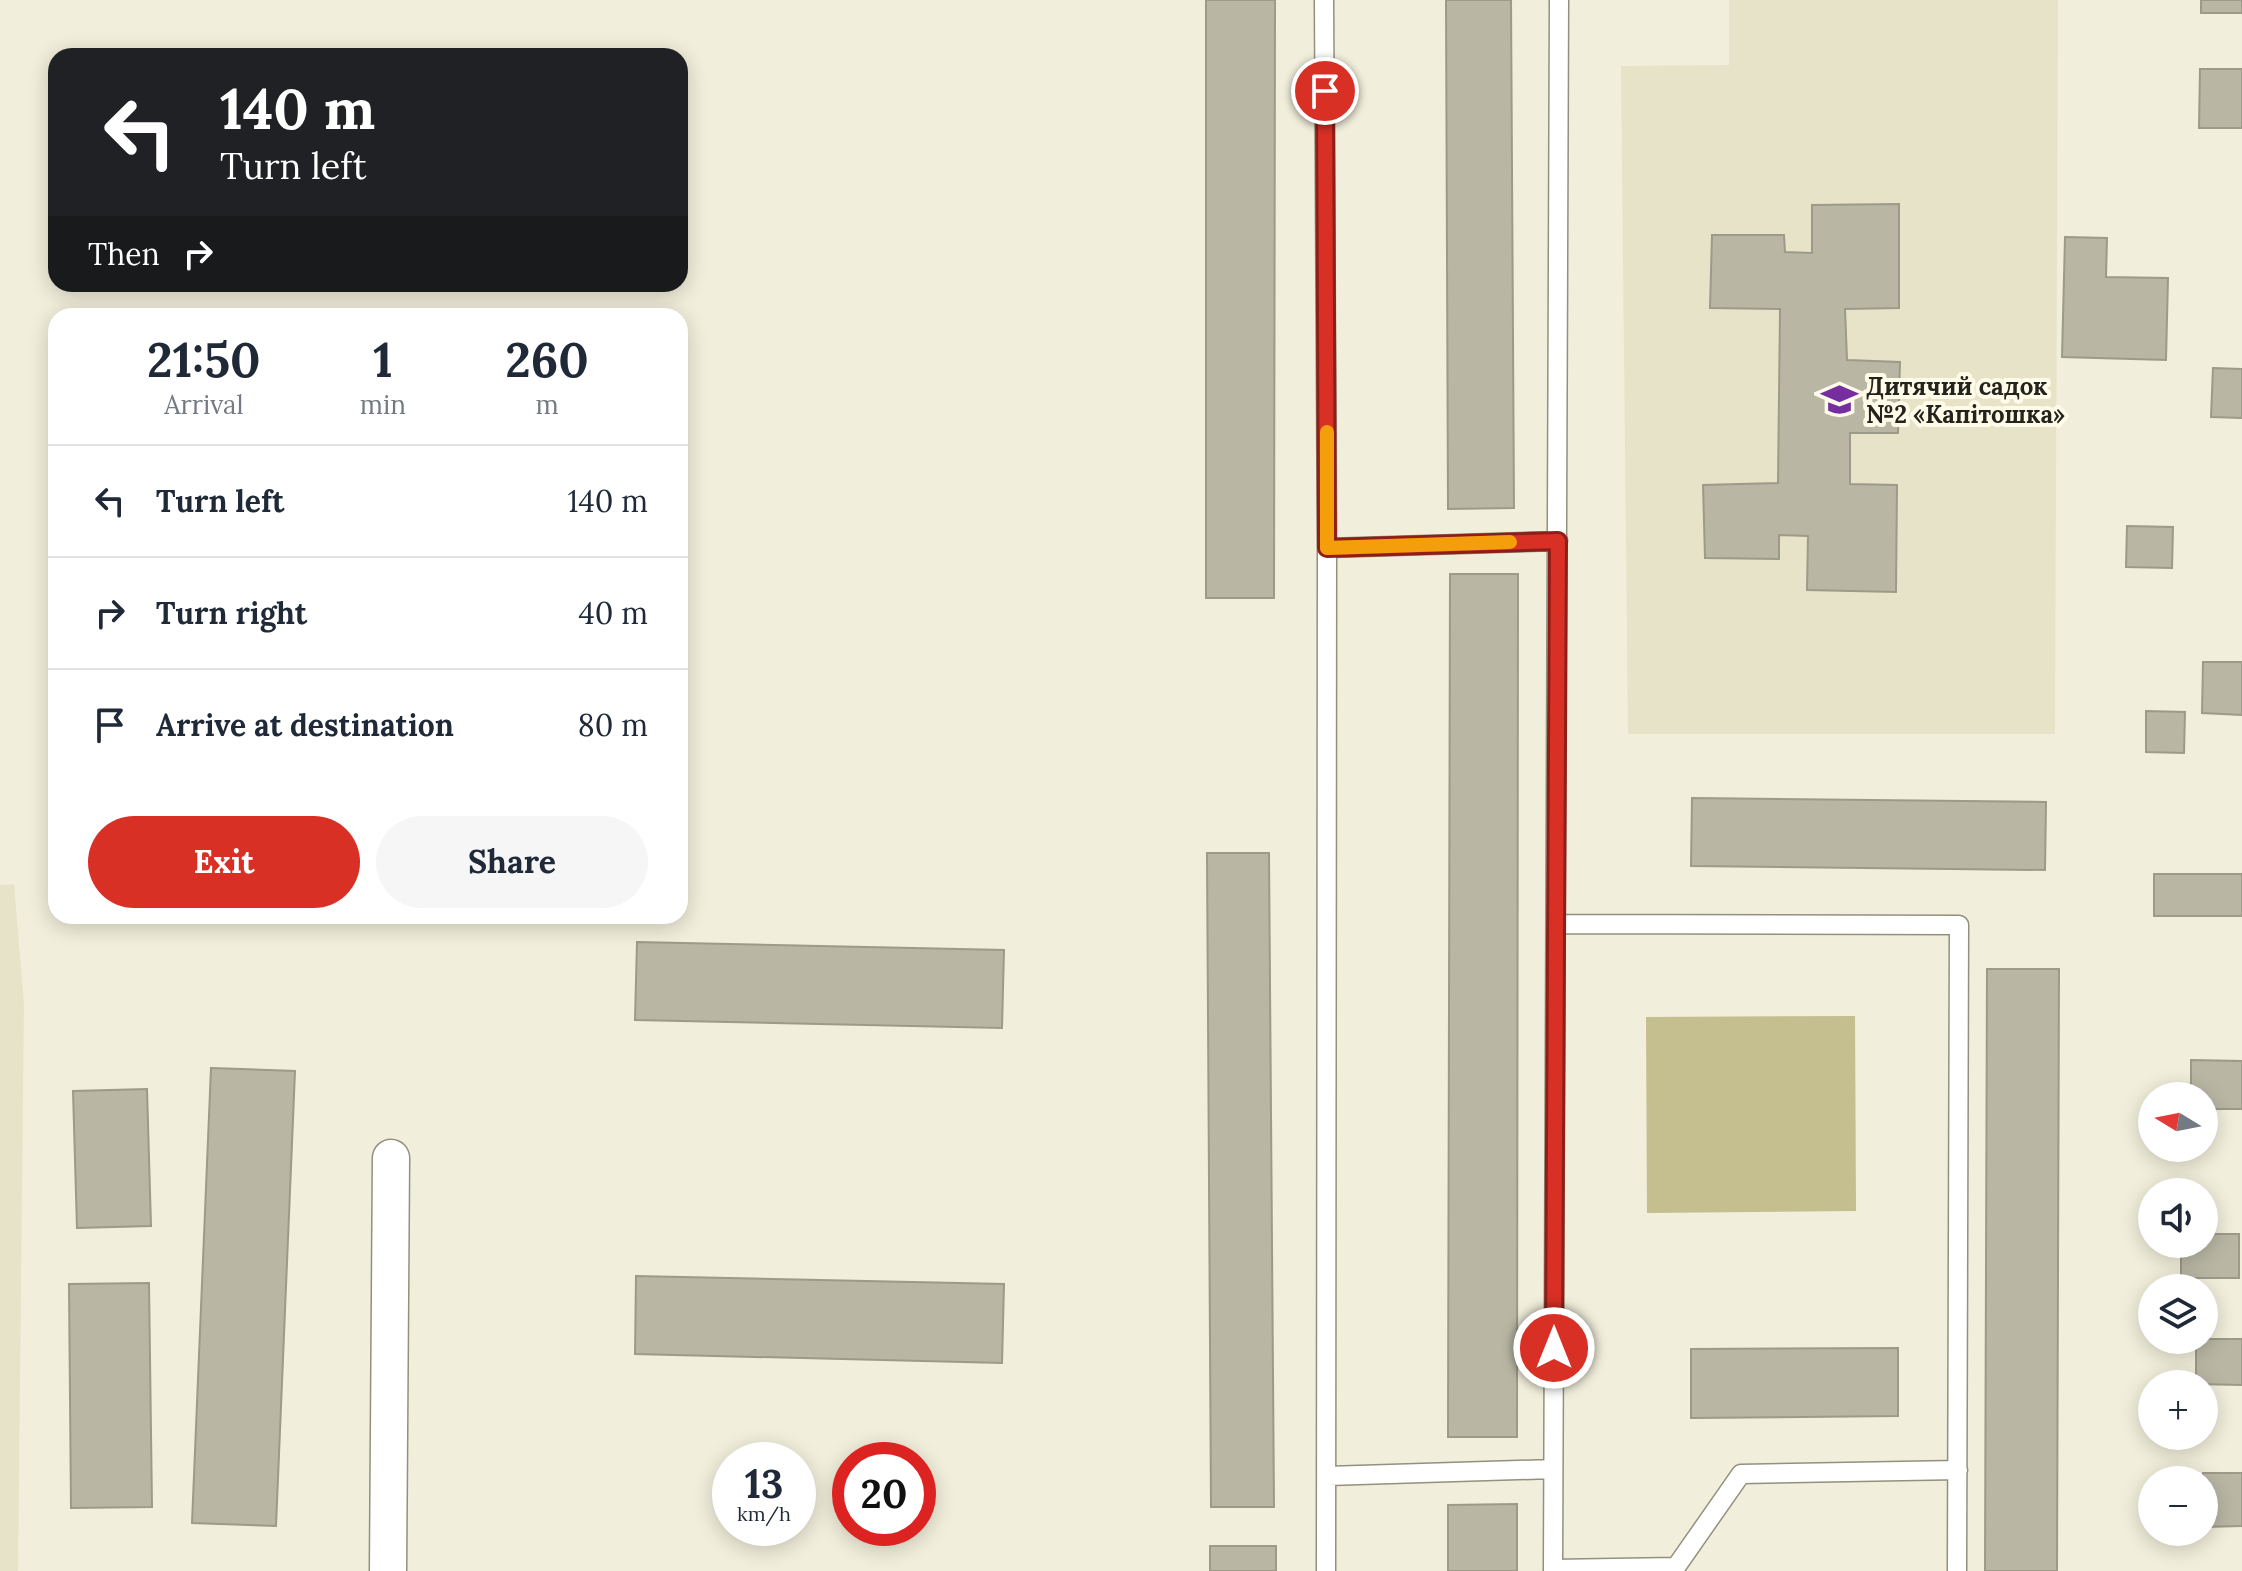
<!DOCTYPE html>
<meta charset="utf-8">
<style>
:root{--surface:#fff;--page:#f6f6f7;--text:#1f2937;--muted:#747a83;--line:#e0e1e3;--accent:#d93025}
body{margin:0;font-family:Lora,serif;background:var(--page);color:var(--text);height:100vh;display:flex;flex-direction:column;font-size:30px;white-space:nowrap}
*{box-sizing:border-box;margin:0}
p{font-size:26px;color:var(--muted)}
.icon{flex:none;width:44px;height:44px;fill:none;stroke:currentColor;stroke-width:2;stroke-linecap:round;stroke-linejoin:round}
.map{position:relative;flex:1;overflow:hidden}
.details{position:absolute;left:48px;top:308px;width:640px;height:616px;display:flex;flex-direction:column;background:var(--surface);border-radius:24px;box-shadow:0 4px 20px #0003}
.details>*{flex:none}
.guide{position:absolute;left:48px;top:48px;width:640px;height:244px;border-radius:24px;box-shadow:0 4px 20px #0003;background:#202124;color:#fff;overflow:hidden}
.needle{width:52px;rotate:280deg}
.fabs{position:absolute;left:2138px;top:1082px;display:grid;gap:16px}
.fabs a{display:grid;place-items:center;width:80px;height:80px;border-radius:50%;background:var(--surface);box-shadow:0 4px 20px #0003;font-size:40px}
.speed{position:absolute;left:712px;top:1442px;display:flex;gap:16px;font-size:40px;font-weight:700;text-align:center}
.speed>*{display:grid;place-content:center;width:104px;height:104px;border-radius:50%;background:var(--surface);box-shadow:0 4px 20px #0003;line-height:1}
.speed small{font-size:20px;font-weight:400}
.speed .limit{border:12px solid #d22;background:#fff;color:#111}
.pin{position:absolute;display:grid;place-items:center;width:68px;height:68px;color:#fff;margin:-34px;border:4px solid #fff;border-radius:50%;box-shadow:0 2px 8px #0007}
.me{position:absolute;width:88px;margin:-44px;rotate:0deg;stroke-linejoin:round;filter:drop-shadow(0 0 6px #0008)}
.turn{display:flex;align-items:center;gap:28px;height:168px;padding:0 40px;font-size:36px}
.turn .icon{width:104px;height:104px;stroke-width:2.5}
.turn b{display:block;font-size:56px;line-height:68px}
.then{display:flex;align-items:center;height:76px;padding:0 40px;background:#0003;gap:16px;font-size:30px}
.eta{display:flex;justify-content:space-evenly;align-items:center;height:136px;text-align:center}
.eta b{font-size:48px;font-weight:700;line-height:56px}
.cta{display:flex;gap:16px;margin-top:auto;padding:16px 40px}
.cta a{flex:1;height:92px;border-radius:48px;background:var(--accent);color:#fff;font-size:32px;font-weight:700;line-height:92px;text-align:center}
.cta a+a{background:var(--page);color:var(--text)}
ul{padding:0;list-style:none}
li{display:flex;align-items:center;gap:24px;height:112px;padding:0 40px;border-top:2px solid var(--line)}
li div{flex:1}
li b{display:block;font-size:30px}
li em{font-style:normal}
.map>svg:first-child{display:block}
</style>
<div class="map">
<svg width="2242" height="1571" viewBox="0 0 2242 1571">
<rect width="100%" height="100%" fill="#f1eedb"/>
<path fill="#e7e3c8" d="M 1729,0 L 2058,0 L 2055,734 L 1628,734 L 1621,66 L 1729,65 Z
M 14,884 L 24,1005 L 18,1571 L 0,1571 L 0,885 Z"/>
<path fill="#c5be8e" d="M 1855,1016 L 1856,1211 L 1647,1213 L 1646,1017 Z"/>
<path fill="#b9b7a4" stroke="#9c9a88" stroke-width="2" d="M 1206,0 L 1275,0 L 1274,598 L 1206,598 Z
M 1446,0 L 1511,0 L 1514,508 L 1448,509 Z
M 2201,0 L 2242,0 L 2242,13 L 2201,13 Z
M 2200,69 L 2242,69 L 2242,128 L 2199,128 Z
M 1899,204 L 1899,308 L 1845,309 L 1847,360 L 1900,362 L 1898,433 L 1850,433 L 1850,484 L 1897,485 L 1896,592 L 1807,590 L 1808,536 L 1779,535 L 1779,559 L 1705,558 L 1703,485 L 1778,483 L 1780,309 L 1710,308 L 1712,235 L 1784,235 L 1785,252 L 1812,253 L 1812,205 Z
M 2065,237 L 2107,238 L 2106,277 L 2168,278 L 2166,360 L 2062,357 Z
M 2213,368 L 2242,369 L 2242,418 L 2211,417 Z
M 2127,526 L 2173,527 L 2172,568 L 2126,567 Z
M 1450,574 L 1518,574 L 1517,1437 L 1448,1437 Z
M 2203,662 L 2242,662 L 2242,715 L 2202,713 Z
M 2146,711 L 2185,712 L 2184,753 L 2146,752 Z
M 1692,798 L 2046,802 L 2045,870 L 1691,866 Z
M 1207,853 L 1269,853 L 1274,1507 L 1211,1507 Z
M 2154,874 L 2242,874 L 2242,916 L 2154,916 Z
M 637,942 L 1004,950 L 1002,1028 L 635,1020 Z
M 1987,969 L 2059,969 L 2057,1571 L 1985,1571 Z
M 2191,1060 L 2242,1061 L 2242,1109 L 2204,1109 L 2204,1096 L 2191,1096 Z
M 211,1068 L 295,1071 L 276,1526 L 192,1523 Z
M 147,1089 L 151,1226 L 77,1228 L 73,1091 Z
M 2204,1234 L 2239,1234 L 2239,1278 L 2181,1278 L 2181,1244 L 2204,1244 Z
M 636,1276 L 1004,1284 L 1002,1363 L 635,1354 Z
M 149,1283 L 152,1507 L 71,1508 L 69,1284 Z
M 2204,1339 L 2242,1339 L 2242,1385 L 2196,1384 L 2196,1340 Z
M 1898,1348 L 1898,1416 L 1691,1418 L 1691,1349 Z
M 2203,1473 L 2242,1473 L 2242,1526 L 2204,1527 Z
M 1517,1504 L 1517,1571 L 1448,1571 L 1448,1505 Z
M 1210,1546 L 1276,1546 L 1276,1571 L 1210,1571 Z"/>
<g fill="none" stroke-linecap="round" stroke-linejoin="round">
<defs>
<path id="lane" d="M 1324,0 L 1327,548 L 1326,1571
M 1327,548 L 1558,541
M 1556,924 L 1959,925 L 1957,1571
M 1327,1476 L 1553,1469
M 1553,1569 L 1676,1567 L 1741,1474 L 1958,1470
M 1553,1571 L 1559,0"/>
<path id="street" d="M 388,1571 L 391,1158"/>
</defs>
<use href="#lane" stroke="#93907e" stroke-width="21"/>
<use href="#street" stroke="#93907e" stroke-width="39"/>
<use href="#lane" stroke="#fff" stroke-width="18"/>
<use href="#street" stroke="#fff" stroke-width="36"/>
</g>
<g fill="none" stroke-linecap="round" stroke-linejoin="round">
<defs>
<path id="route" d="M 1325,91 L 1327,548 L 1558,541 L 1554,1348"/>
</defs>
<use href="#route" stroke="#8d1f18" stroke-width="20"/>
<use href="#route" stroke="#d93025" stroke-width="14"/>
<path stroke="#f59e0b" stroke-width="14" d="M 1327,432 L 1327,548 L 1510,542"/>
</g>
<defs>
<symbol id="school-bare" viewBox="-9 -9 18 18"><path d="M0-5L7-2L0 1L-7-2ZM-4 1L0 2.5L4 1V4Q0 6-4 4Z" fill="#762da0" stroke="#fefbe8" stroke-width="2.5" paint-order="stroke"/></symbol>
</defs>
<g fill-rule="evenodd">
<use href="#school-bare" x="1814" y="374" width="51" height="51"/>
</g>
<g text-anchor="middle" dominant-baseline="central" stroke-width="8" stroke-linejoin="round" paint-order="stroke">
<g font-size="24" font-weight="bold" fill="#24231c" stroke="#fefbe8" text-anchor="start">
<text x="1866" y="386">Дитячий садок<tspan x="1866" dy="28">№2 «Капітошка»</tspan></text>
</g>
</g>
</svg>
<div class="fabs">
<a><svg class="needle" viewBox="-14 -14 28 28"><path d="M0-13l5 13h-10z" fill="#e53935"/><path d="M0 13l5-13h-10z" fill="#747a83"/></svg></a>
<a><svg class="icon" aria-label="sound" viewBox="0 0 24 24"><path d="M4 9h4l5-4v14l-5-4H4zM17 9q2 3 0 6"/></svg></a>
<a><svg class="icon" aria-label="layers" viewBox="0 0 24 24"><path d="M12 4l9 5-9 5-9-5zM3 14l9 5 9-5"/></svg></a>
<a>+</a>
<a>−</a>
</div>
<div class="speed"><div>13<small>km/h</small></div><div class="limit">20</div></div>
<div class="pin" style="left:1325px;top:91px;background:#d93025"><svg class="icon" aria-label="arrive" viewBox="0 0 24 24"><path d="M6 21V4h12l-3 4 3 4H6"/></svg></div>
<svg class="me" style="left:1554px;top:1348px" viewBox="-20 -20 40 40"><circle r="17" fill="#d93025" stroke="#fff" stroke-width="3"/><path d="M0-11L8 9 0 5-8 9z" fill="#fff"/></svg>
<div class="guide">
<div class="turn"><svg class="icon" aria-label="left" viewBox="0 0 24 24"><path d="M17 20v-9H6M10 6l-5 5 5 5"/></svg><div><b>140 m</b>Turn left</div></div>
<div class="then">Then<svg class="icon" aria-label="right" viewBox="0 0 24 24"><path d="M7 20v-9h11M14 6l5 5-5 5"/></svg></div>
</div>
<section class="details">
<div class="eta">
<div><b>21:50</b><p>Arrival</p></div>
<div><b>1</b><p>min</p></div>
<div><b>260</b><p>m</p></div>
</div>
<ul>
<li><svg class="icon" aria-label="left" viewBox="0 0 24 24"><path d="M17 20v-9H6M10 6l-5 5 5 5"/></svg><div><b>Turn left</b></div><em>140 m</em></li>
<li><svg class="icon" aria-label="right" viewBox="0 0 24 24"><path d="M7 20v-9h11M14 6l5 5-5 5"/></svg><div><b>Turn right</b></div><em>40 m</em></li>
<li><svg class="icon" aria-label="arrive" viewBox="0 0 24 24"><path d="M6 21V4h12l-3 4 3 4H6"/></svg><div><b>Arrive at destination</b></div><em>80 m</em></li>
</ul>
<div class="cta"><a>Exit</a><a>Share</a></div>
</section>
</div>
